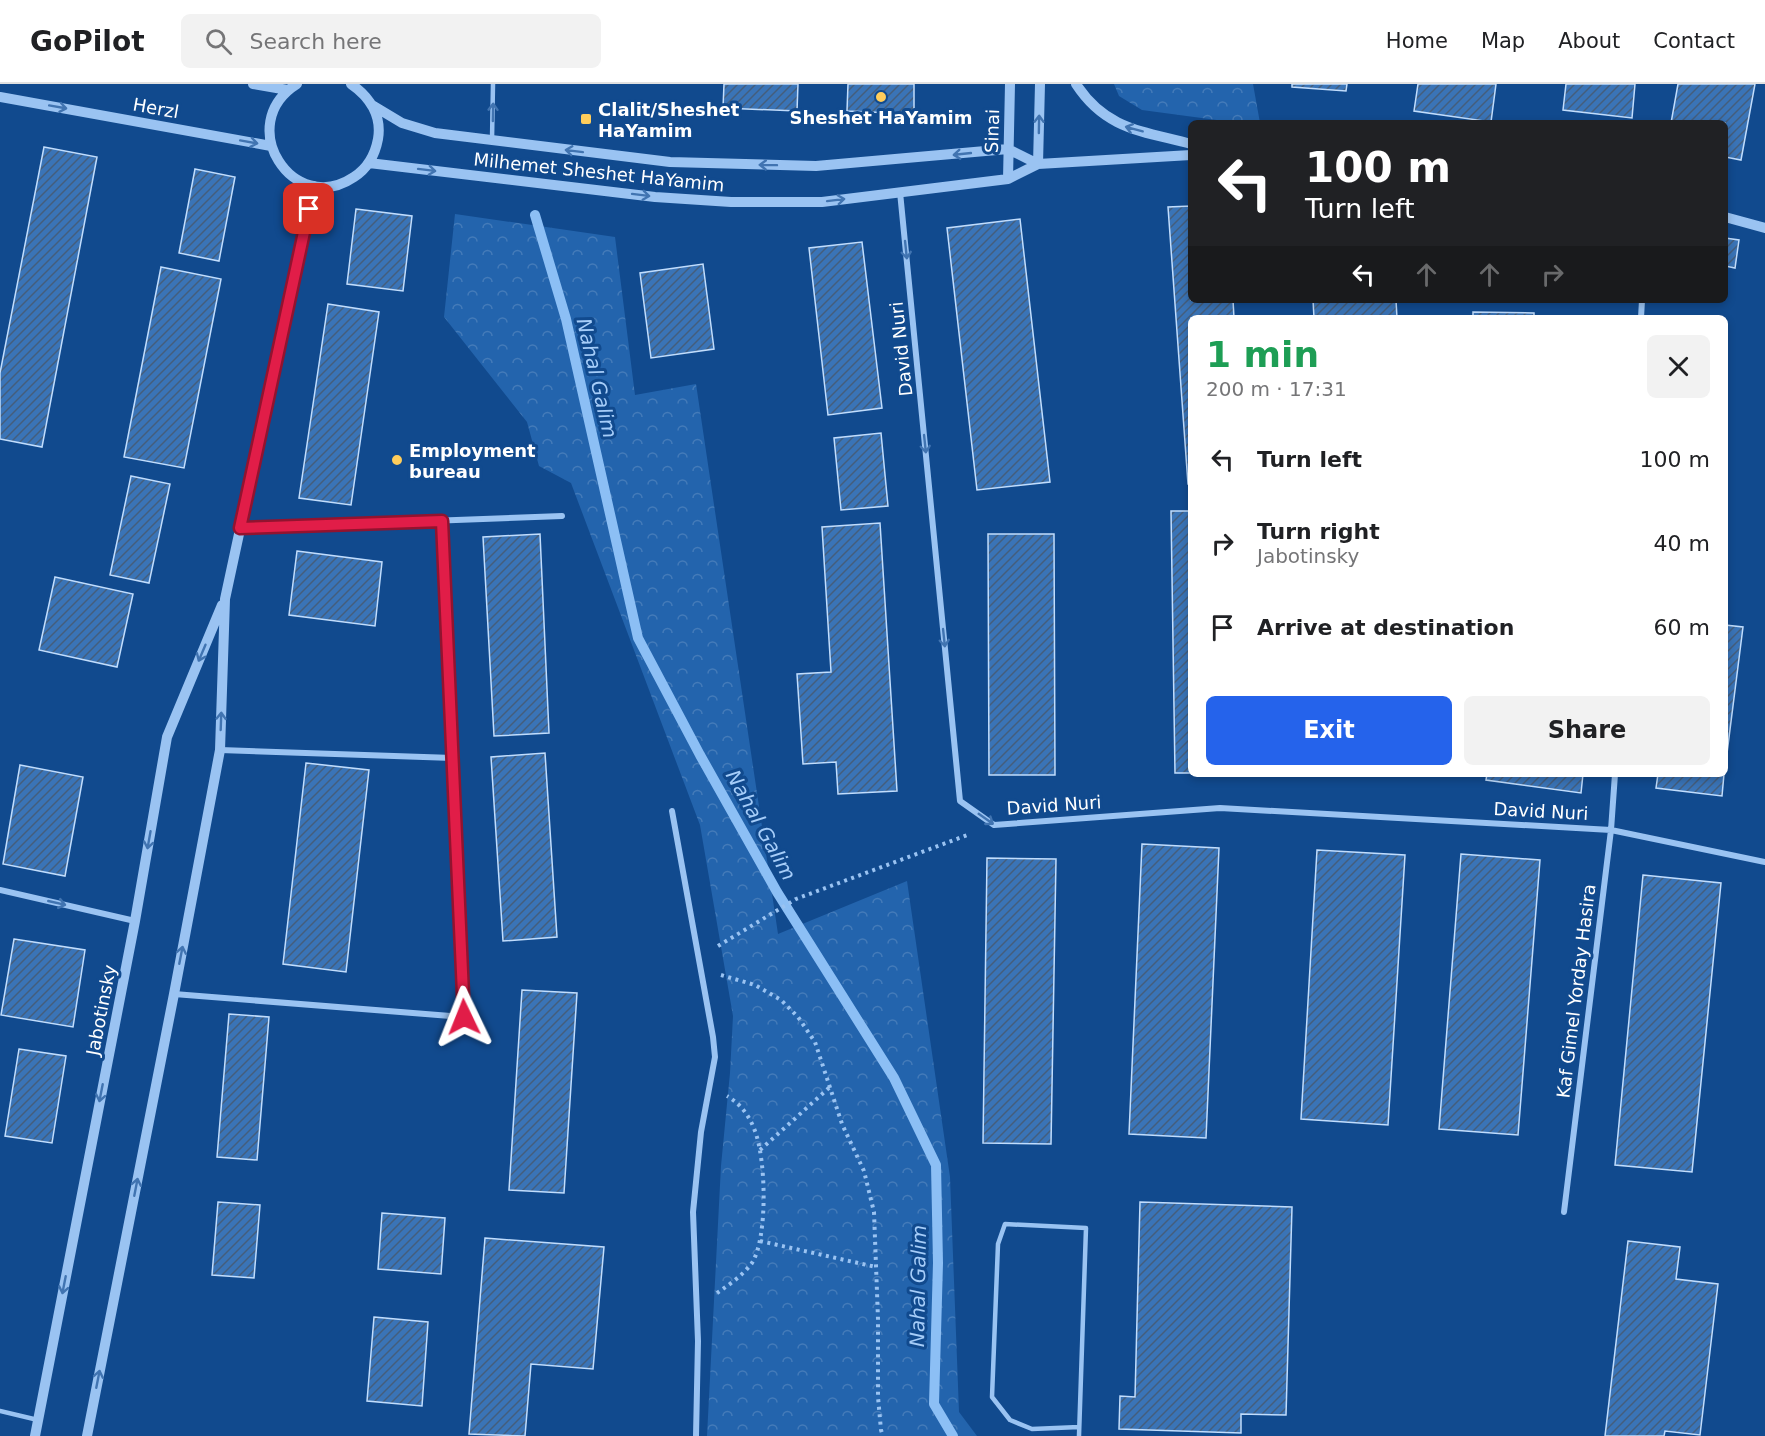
<!DOCTYPE html>
<meta charset="utf-8">
<style>
:root{--surface:#fff;--page:#f2f2f2;--text:#202124;--muted:#757577;--line:#e0e0e0;--accent:#2563eb}
body{margin:0;font-family:"DejaVu Sans",sans-serif;background:var(--page);color:var(--text);height:100vh;display:flex;flex-direction:column;font-size:22px;white-space:nowrap}
*{box-sizing:border-box;margin:0}
p{font-size:20px;color:var(--muted)}
.icon{flex:none;width:33px;height:33px;fill:none;stroke:currentColor;stroke-width:2;stroke-linecap:round;stroke-linejoin:round}
.map{position:relative;flex:1;overflow:hidden}
.drawer{position:absolute;left:1188px;top:231px;width:540px;height:462px;display:flex;flex-direction:column;background:var(--surface);border-radius:9px;box-shadow:0 3px 9px #0003}
.drawer>*{flex:none}
.top-card{position:absolute;left:1188px;top:36px;width:540px;height:183px;border-radius:9px;box-shadow:0 3px 9px #0003;background:#202124;color:#fff;overflow:hidden}
.pin{position:absolute;display:grid;place-items:center;width:51px;height:51px;color:#fff;margin:-26px;border-radius:12px;box-shadow:0 3px 9px #0006}
.me{position:absolute;width:66px;margin:-33px;rotate:358deg;stroke-linejoin:round;filter:drop-shadow(0 0 4px #0008)}
.turn{display:flex;align-items:center;gap:21px;height:126px;padding:0 18px;font-size:27px}
.turn .icon{width:78px;height:78px;stroke-width:2.5}
.turn b{display:block;font-size:42px;line-height:51px}
.lanes{display:flex;align-items:center;height:57px;padding:0 18px;background:#0003;justify-content:center;gap:30px;direction:ltr}
.lanes .off{opacity:.35}
.round{display:grid;place-items:center;flex:none;width:63px;height:63px;border-radius:9px;background:var(--page)}
.overview{display:flex;align-items:center;justify-content:space-between;height:102px;padding:0 18px}
h1{font-size:36px;font-weight:700;line-height:45px;color:#1e9e55}
.button{display:flex;gap:12px;margin-top:auto;padding:12px 18px}
.button a{flex:1;height:69px;border-radius:9px;background:var(--accent);color:#fff;font-size:24px;font-weight:700;line-height:69px;text-align:center}
.button a+a{background:var(--page);color:var(--text)}
ul{padding:0;list-style:none}
li{display:flex;align-items:center;gap:18px;height:84px;padding:0 18px}
li div{flex:1}
li b{display:block;font-size:22px}
li em{font-style:normal}
header{display:flex;align-items:center;gap:36px;box-sizing:border-box;height:84px;padding:0 30px;background:var(--surface);border-bottom:2px solid var(--line)}
header strong{font-size:28px}
nav{display:flex;gap:33px;margin-inline-start:auto;font-size:21px}
.search{width:420px;height:54px;background:var(--page);display:flex;align-items:center;gap:15px;box-sizing:border-box;padding:0 21px;border-radius:9px;color:var(--muted);font-size:22px}
.map>svg:first-child{display:block}
</style>
<header>
<strong>GoPilot</strong>
<div class="search"><svg class="icon" aria-label="search" viewBox="0 0 24 24"><circle cx="10" cy="10" r="6"/><path d="M15 15l6 6"/></svg>Search here</div>
<nav><a>Home</a><a>Map</a><a>About</a><a>Contact</a></nav>
</header>
<div class="map">
<svg width="1765" height="1352" viewBox="0 0 1765 1352">
<defs>
<pattern id="forest-crowns" width="20" height="18" patternUnits="userSpaceOnUse" patternTransform="scale(1.5)"><rect width="20" height="18" fill="#2364ad"/><path d="M2 6a3 3 0 1 1 6 0M12 15a3 3 0 1 1 6 0" fill="none" stroke="#447bb9"/></pattern>
<pattern id="building-hatch" width="6" height="6" patternUnits="userSpaceOnUse" patternTransform="scale(1.5)"><rect width="6" height="6" fill="#3a74b7"/><path d="M-1 1l2-2M0 6l6-6M5 7l2-2" fill="none" stroke="#445e7c"/></pattern>
</defs>
<rect width="100%" height="100%" fill="#114a8e"/>
<path fill="url(#forest-crowns)" d="M 1114,0 L 1253,0 L 1260,39 L 1239,39 L 1142,26 L 1119,12 Z
M 455,130 L 615,153 L 635,311 L 696,300 L 778,850 L 907,797 L 950,1093 L 959,1328 L 977,1352 L 707,1352 L 721,1082 L 730,989 L 733,932 L 700,741 L 571,399 L 539,382 L 527,338 L 444,233 Z"/>
<g fill="none" stroke-linecap="round" stroke-linejoin="round">
<path stroke="#8cbff5" stroke-width="10" d="M 535,131 L 566,235 L 638,554 L 700,671 L 777,808 L 894,994 L 936,1081 L 938,1179 L 934,1320 L 953,1352"/>
</g>
<path fill="url(#building-hatch)" stroke="#c1ddfd" stroke-width="1.5" d="M 724,0 L 798,0 L 797,27 L 723,24 Z
M 848,0 L 914,0 L 914,30 L 847,27 Z
M 1292,0 L 1347,0 L 1346,7 L 1292,3 Z
M 1418,0 L 1496,0 L 1491,38 L 1414,27 Z
M 1566,0 L 1635,0 L 1632,34 L 1563,26 Z
M 1678,0 L 1755,0 L 1741,76 L 1725,73 L 1725,39 L 1671,39 Z
M 44,63 L 97,73 L 42,363 L 0,355 L 0,289 Z
M 195,85 L 235,93 L 219,177 L 179,169 Z
M 1191,122 L 1191,216 L 1233,216 L 1234,234 L 1191,234 L 1191,400 L 1188,400 L 1168,123 Z
M 356,125 L 412,132 L 403,207 L 347,200 Z
M 1020,135 L 1050,398 L 977,406 L 947,144 Z
M 1725,154 L 1739,156 L 1735,184 L 1725,182 Z
M 862,158 L 882,324 L 828,331 L 809,164 Z
M 703,180 L 714,265 L 651,274 L 640,189 Z
M 161,183 L 221,195 L 184,384 L 124,373 Z
M 1313,216 L 1396,216 L 1397,234 L 1314,234 Z
M 328,220 L 379,228 L 351,421 L 299,414 Z
M 1473,228 L 1534,229 L 1534,234 L 1473,234 Z
M 881,349 L 888,422 L 841,426 L 834,354 Z
M 131,392 L 170,400 L 149,499 L 110,491 Z
M 1171,427 L 1191,427 L 1191,689 L 1175,689 Z
M 880,439 L 897,707 L 838,710 L 836,678 L 803,680 L 797,590 L 831,588 L 822,443 Z
M 540,450 L 549,649 L 494,652 L 483,453 Z
M 988,450 L 1054,450 L 1055,691 L 989,691 Z
M 297,467 L 382,478 L 375,542 L 289,531 Z
M 55,493 L 133,510 L 117,583 L 39,566 Z
M 1725,541 L 1743,543 L 1725,685 Z
M 545,669 L 557,853 L 503,857 L 491,673 Z
M 306,679 L 369,686 L 346,888 L 283,880 Z
M 20,681 L 83,693 L 65,792 L 3,780 Z
M 1487,690 L 1583,690 L 1581,709 L 1486,696 Z
M 1658,690 L 1724,690 L 1722,712 L 1656,704 Z
M 1142,760 L 1219,764 L 1206,1054 L 1129,1050 Z
M 1317,766 L 1405,771 L 1388,1041 L 1301,1035 Z
M 1461,770 L 1540,776 L 1518,1051 L 1439,1045 Z
M 987,774 L 1056,775 L 1051,1060 L 983,1059 Z
M 1643,791 L 1721,799 L 1692,1088 L 1615,1081 Z
M 14,855 L 85,866 L 73,943 L 1,931 Z
M 522,906 L 577,909 L 564,1109 L 509,1106 Z
M 229,930 L 269,933 L 257,1076 L 217,1073 Z
M 19,965 L 66,972 L 52,1059 L 5,1052 Z
M 218,1118 L 260,1121 L 254,1194 L 212,1191 Z
M 1140,1118 L 1292,1123 L 1286,1331 L 1241,1330 L 1241,1349 L 1119,1345 L 1120,1312 L 1135,1313 Z
M 382,1129 L 445,1134 L 441,1190 L 378,1185 Z
M 485,1154 L 604,1163 L 593,1285 L 531,1280 L 525,1352 L 469,1350 Z
M 1628,1157 L 1680,1163 L 1676,1195 L 1718,1200 L 1700,1351 L 1665,1347 L 1664,1352 L 1605,1352 Z
M 374,1233 L 428,1238 L 422,1322 L 367,1317 Z"/>
<g fill="none" stroke-linecap="round" stroke-linejoin="round">
<path stroke="#9ac3f2" stroke-width="4" stroke-dasharray="3 4.5" stroke-linecap="butt" d="M 718,862 L 796,815 L 970,750
M 721,891 L 755,901 L 781,916 L 798,933 L 815,958 L 842,1040 L 864,1087 L 874,1128 L 878,1235 L 878,1313 L 881,1346 L 883,1352
M 760,1066 L 830,1003
M 760,1157 L 876,1183
M 717,1209 C 729,1201 743,1191 752,1179 C 768,1153 766,1076 755,1047 C 750,1033 741,1020 727,1012"/>
<path stroke="#9ac3f2" stroke-width="4.5" d="M 492,56 L 493,0
M 0,1327 L 38,1336
M 1079,1343 L 1032,1345 L 1010,1336 L 992,1313 L 998,1160 L 1005,1140 L 1086,1144 L 1079,1352"/>
<path stroke="#9ac3f2" stroke-width="6" d="M 900,108 L 960,717 L 994,741 L 1220,724 L 1611,746 L 1765,778
M 1641,234 L 1642,216
M 241,444 L 562,432
M 220,666 L 453,674
M 672,727 L 713,953 L 715,973 L 701,1048 L 693,1128 L 698,1257 L 696,1352
M 0,806 L 135,837
M 174,910 L 463,933 L 442,437
M 1564,1128 L 1611,746 L 1615,690"/>
<path stroke="#9ac3f2" stroke-width="10" d="M 253,0 L 288,6
M 297,0 C 233,40 293,134 354,93 C 368,84 375,71 378,55 C 382,32 370,13 351,0
M 1076,0 C 1106,46 1143,47 1191,60
M 0,13 L 271,62
M 372,21 L 402,39 L 435,49 L 670,78 L 816,82 L 1008,65 L 1038,80
M 369,79 L 655,113 L 731,118 L 822,118 L 1008,95 L 1038,80 L 1191,71
M 1038,80 L 1040,0
M 1008,95 L 1010,0
M 1725,133 L 1765,144
M 35,1352 L 135,837 L 167,653 L 222,521
M 87,1352 L 174,910 L 220,666 L 225,515 L 314,102"/>
</g>
<defs><path id="oneway-shaft" d="M-6 0H5M1.5-3L5.5 0L1.5 3" fill="none" stroke-width="1.6" stroke-linecap="round" stroke-linejoin="round" transform="scale(1.5)"/></defs>
<g stroke="#4174b1">
<use href="#oneway-shaft" transform="translate(58 23) rotate(10)"/>
<use href="#oneway-shaft" transform="translate(493 28) rotate(-89)"/>
<use href="#oneway-shaft" transform="translate(1039 40) rotate(-89)"/>
<use href="#oneway-shaft" transform="translate(1134 45) rotate(-165)"/>
<use href="#oneway-shaft" transform="translate(249 58) rotate(10)"/>
<use href="#oneway-shaft" transform="translate(574 67) rotate(-173)"/>
<use href="#oneway-shaft" transform="translate(962 70) rotate(174)"/>
<use href="#oneway-shaft" transform="translate(768 81) rotate(-179)"/>
<use href="#oneway-shaft" transform="translate(427 86) rotate(7)"/>
<use href="#oneway-shaft" transform="translate(641 111) rotate(7)"/>
<use href="#oneway-shaft" transform="translate(836 116) rotate(-7)"/>
<use href="#oneway-shaft" transform="translate(906 166) rotate(84)"/>
<use href="#oneway-shaft" transform="translate(925 360) rotate(84)"/>
<use href="#oneway-shaft" transform="translate(944 554) rotate(84)"/>
<use href="#oneway-shaft" transform="translate(202 569) rotate(113)"/>
<use href="#oneway-shaft" transform="translate(221 637) rotate(-88)"/>
<use href="#oneway-shaft" transform="translate(986 735) rotate(35)"/>
<use href="#oneway-shaft" transform="translate(149 756) rotate(100)"/>
<use href="#oneway-shaft" transform="translate(57 819) rotate(13)"/>
<use href="#oneway-shaft" transform="translate(181 871) rotate(-79)"/>
<use href="#oneway-shaft" transform="translate(101 1009) rotate(101)"/>
<use href="#oneway-shaft" transform="translate(136 1103) rotate(-79)"/>
<use href="#oneway-shaft" transform="translate(64 1201) rotate(101)"/>
<use href="#oneway-shaft" transform="translate(98 1295) rotate(-79)"/>
</g>
<g fill="none" stroke-linecap="round" stroke-linejoin="round">
<defs>
<path id="route" d="M 309,125 L 240,444 L 442,437 L 464,933"/>
</defs>
<use href="#route" stroke="#92132f" stroke-width="15"/>
<use href="#route" stroke="#e11d48" stroke-width="10"/>
</g>
<g fill="#ffcd5b" stroke="#114a8e" stroke-width="2">
<circle cx="881" cy="13" r="6"/>
<rect x="580" y="29" width="12" height="12" rx="3"/>
<circle cx="397" cy="376" r="6"/>
</g>
<g text-anchor="middle" dominant-baseline="central" stroke-width="6" stroke-linejoin="round" paint-order="stroke">
<g font-size="18" fill="#fff" stroke="#114a8e">
<text transform="translate(156 24) rotate(10)">Herzl</text>
<text transform="translate(992 47) rotate(-88)">Sinai</text>
<text transform="translate(599 88) rotate(6)">Milhemet Sheshet HaYamim</text>
<text transform="translate(901 265) rotate(-96)">David Nuri</text>
<text transform="translate(1054 721) rotate(-4)">David Nuri</text>
<text transform="translate(1541 727) rotate(3)">David Nuri</text>
<text transform="translate(1576 907) rotate(-83)">Kaf Gimel Yorday Hasira</text>
<text transform="translate(101 926) rotate(-79)">Jabotinsky</text>
</g>
<g font-size="18" font-weight="bold" fill="#fff" stroke="#114a8e" text-anchor="start">
<text x="598" y="25">Clalit/Sheshet<tspan x="598" dy="21">HaYamim</tspan></text>
<text x="881" y="33" text-anchor="middle">Sheshet HaYamim</text>
<text x="409" y="366">Employment<tspan x="409" dy="21">bureau</tspan></text>
</g>
<g font-size="20" font-style="italic" fill="#a6cdf9" stroke="#114a8e">
<text transform="translate(597 294) rotate(77)">Nahal Galim</text>
<text transform="translate(761 741) rotate(61)">Nahal Galim</text>
<text transform="translate(918 1202) rotate(-89)">Nahal Galim</text>
</g>
</g>
</svg>
<div class="pin" style="left:309px;top:125px;background:#d93025"><svg class="icon" aria-label="arrive" viewBox="0 0 24 24"><path d="M6 21V4h12l-3 4 3 4H6"/></svg></div>
<svg class="me" style="left:464px;top:933px" viewBox="-20 -20 40 40"><path d="M0-17L14 15 0 8-14 15z" fill="#e11d48" stroke="#fff" stroke-width="4"/></svg>
<div class="top-card">
<div class="turn"><svg class="icon" aria-label="left" viewBox="0 0 24 24"><path d="M17 20v-9H6M10 6l-5 5 5 5"/></svg><div><b>100 m</b>Turn left</div></div>
<div class="lanes"><svg class="icon" aria-label="left" viewBox="0 0 24 24"><path d="M17 20v-9H6M10 6l-5 5 5 5"/></svg><svg class="icon off" aria-label="ahead" viewBox="0 0 24 24"><path d="M12 20V5M6 11l6-6 6 6"/></svg><svg class="icon off" aria-label="ahead" viewBox="0 0 24 24"><path d="M12 20V5M6 11l6-6 6 6"/></svg><svg class="icon off" aria-label="right" viewBox="0 0 24 24"><path d="M7 20v-9h11M14 6l5 5-5 5"/></svg></div>
</div>
<section class="drawer">
<div class="overview"><div><h1>1 min</h1><p>200 m · 17:31</p></div><a class="round"><svg class="icon" aria-label="close" viewBox="0 0 24 24"><path d="M6 6l12 12M18 6L6 18"/></svg></a></div>
<ul>
<li><svg class="icon" aria-label="left" viewBox="0 0 24 24"><path d="M17 20v-9H6M10 6l-5 5 5 5"/></svg><div><b>Turn left</b></div><em>100 m</em></li>
<li><svg class="icon" aria-label="right" viewBox="0 0 24 24"><path d="M7 20v-9h11M14 6l5 5-5 5"/></svg><div><b>Turn right</b><p>Jabotinsky</p></div><em>40 m</em></li>
<li><svg class="icon" aria-label="arrive" viewBox="0 0 24 24"><path d="M6 21V4h12l-3 4 3 4H6"/></svg><div><b>Arrive at destination</b></div><em>60 m</em></li>
</ul>
<div class="button"><a>Exit</a><a>Share</a></div>
</section>
</div>
